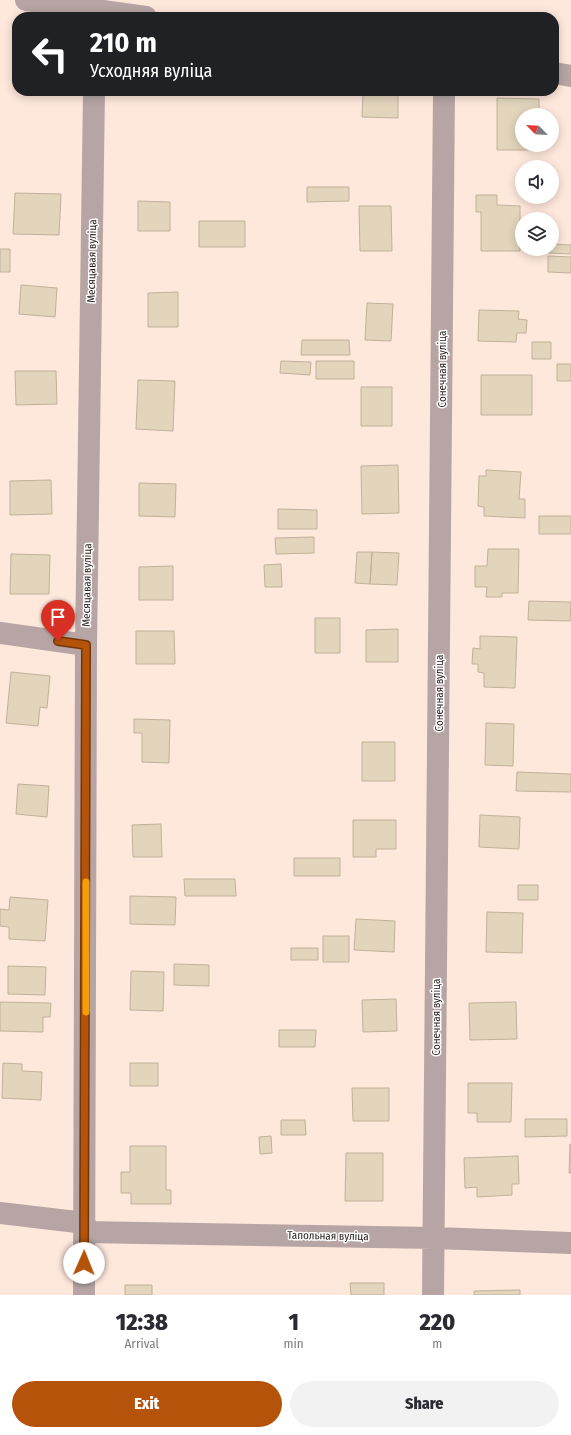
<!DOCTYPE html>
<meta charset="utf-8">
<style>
:root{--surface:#fff;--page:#f2f2f3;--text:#2b2b33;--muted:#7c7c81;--accent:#b45309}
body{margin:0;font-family:"Fira Sans Condensed",sans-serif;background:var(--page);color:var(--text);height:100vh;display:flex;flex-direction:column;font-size:15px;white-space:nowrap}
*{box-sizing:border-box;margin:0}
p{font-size:13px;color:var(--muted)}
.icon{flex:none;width:22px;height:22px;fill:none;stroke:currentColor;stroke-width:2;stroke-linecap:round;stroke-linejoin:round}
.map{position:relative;height:1295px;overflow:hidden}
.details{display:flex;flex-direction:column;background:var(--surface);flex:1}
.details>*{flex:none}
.top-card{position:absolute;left:12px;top:12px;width:547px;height:84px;border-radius:16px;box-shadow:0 2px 10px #0003;background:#202124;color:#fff;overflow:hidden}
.needle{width:26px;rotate:294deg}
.fabs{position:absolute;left:515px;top:108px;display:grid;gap:8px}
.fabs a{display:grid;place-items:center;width:44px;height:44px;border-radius:50%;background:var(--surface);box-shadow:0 2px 10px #0003;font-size:20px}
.pin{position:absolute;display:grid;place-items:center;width:34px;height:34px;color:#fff;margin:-41px -17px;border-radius:50% 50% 50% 0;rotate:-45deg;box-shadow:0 0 4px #0007}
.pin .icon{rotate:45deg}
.me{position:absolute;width:44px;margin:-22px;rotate:1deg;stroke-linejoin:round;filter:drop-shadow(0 0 3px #0008)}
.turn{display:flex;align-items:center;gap:14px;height:84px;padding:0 12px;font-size:18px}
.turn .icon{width:52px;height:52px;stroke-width:2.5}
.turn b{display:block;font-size:28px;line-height:34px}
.eta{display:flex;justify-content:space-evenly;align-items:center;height:68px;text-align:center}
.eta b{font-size:24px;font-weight:800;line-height:28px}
.action{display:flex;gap:8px;margin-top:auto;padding:8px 12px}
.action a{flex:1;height:46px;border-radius:24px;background:var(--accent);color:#fff;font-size:16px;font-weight:800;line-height:46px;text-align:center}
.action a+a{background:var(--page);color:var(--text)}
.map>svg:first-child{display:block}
</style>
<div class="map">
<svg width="571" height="1295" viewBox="0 0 571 1295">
<rect width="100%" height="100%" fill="#fee7db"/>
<path fill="#e3d5bc" stroke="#c0b299" d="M 17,42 L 17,72 L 14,72 Z
M 143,91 L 173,91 L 173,95 L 143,94 Z
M 363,91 L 398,91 L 398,118 L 362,117 Z
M 497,98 L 539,99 L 539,115 L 522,115 L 522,145 L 539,145 L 539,150 L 497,150 Z
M 307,187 L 349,187 L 349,201 L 307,202 Z
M 15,193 L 61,194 L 59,235 L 13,234 Z
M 476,195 L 497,195 L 497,205 L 520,206 L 520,251 L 481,251 L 481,212 L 476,212 Z
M 138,201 L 170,202 L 170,231 L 138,231 Z
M 359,206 L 391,206 L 392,251 L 360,251 Z
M 199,221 L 245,221 L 245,247 L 199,247 Z
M 552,244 L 571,245 L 571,254 L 549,253 L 549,249 L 552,249 Z
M 0,249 L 10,249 L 10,272 L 0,272 Z
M 548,256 L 571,257 L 571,273 L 548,272 Z
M 21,285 L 57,288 L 55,317 L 19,314 Z
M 178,292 L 178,327 L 148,327 L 148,293 Z
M 367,303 L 393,304 L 391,341 L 365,340 Z
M 479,310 L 519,311 L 518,319 L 527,320 L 526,333 L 517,333 L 516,342 L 478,341 Z
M 302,340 L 349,340 L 350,355 L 301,355 Z
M 532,342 L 551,342 L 551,359 L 532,359 Z
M 281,361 L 311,362 L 310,375 L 280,373 Z
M 316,361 L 354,361 L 354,379 L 316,379 Z
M 557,364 L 571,364 L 571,381 L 557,381 Z
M 15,371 L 56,371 L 57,404 L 16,405 Z
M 481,375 L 532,375 L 532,415 L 481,415 Z
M 138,380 L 175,381 L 173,431 L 136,429 Z
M 361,387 L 392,387 L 392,426 L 361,426 Z
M 398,465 L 399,513 L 362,514 L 361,466 Z
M 486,470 L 521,472 L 519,499 L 525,499 L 525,518 L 484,516 L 484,507 L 478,506 L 479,476 L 486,476 Z
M 51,480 L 52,514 L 10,515 L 10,481 Z
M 139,483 L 176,484 L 175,517 L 139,516 Z
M 278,509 L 317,510 L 317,529 L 278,529 Z
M 539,516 L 571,516 L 571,534 L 539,534 Z
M 314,537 L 314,553 L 276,554 L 275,538 Z
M 488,549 L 519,549 L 518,593 L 502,593 L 502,597 L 486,597 L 487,587 L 475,587 L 475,566 L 487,566 Z
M 357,552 L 372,552 L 370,584 L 355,583 Z
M 372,552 L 399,553 L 397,585 L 370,584 Z
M 11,554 L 50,555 L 49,594 L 10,594 Z
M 281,564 L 282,587 L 265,587 L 264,565 Z
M 173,566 L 173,600 L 139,600 L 139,567 Z
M 529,601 L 571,602 L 570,621 L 528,620 Z
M 315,618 L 340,618 L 340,653 L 315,653 Z
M 398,629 L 398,662 L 366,662 L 366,630 Z
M 136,631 L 174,631 L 175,664 L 136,664 Z
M 480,636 L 517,637 L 515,688 L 484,687 L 484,673 L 478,672 L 478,664 L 472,664 L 473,648 L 480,649 Z
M 11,672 L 50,676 L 47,708 L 40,707 L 38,726 L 6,723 Z
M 134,719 L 170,720 L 169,763 L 142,762 L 142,733 L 134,733 Z
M 486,723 L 514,724 L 513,766 L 485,765 Z
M 362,742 L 395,742 L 395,781 L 362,781 Z
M 517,772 L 571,774 L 571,792 L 516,791 Z
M 18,784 L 49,786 L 47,817 L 16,814 Z
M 480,815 L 520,817 L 519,849 L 479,847 Z
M 353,820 L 396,820 L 396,849 L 376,849 L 376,857 L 353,857 Z
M 161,824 L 162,857 L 133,857 L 132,825 Z
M 294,858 L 340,858 L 340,876 L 294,876 Z
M 184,879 L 235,879 L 236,896 L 185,896 Z
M 518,885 L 538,885 L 538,900 L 518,900 Z
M 130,896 L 176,897 L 175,925 L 130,924 Z
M 10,897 L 48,900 L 45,941 L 9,939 L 9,927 L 0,926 L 0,909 L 9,910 Z
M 487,912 L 523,913 L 522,953 L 486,952 Z
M 356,919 L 395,921 L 394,952 L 354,950 Z
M 323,936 L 349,936 L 349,962 L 323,962 Z
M 291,948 L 318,948 L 318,960 L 291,960 Z
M 174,964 L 209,965 L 209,986 L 174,985 Z
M 8,966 L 46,967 L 45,995 L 8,994 Z
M 131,971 L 164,972 L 163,1011 L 130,1010 Z
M 396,999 L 397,1031 L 363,1032 L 362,1000 Z
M 0,1002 L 51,1003 L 50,1017 L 43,1017 L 43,1032 L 0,1031 Z
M 516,1002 L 517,1039 L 470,1040 L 469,1003 Z
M 279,1030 L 316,1030 L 315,1047 L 279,1047 Z
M 3,1063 L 22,1064 L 22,1071 L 42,1072 L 41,1100 L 2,1098 Z
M 130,1063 L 158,1063 L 158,1086 L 130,1086 Z
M 468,1083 L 512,1083 L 511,1122 L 477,1122 L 477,1113 L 468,1113 Z
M 352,1088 L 389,1088 L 389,1121 L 353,1121 Z
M 525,1119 L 567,1119 L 567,1136 L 525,1137 Z
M 281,1120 L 305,1120 L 306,1135 L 281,1135 Z
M 271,1136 L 272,1153 L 260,1154 L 259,1137 Z
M 570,1144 L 571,1144 L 571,1173 L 569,1173 Z
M 130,1146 L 166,1146 L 166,1190 L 171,1190 L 171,1204 L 131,1204 L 131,1193 L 121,1193 L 121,1172 L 130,1172 Z
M 346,1153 L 383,1153 L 383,1201 L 345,1201 Z
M 518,1156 L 519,1184 L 512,1184 L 512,1195 L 477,1197 L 477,1187 L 465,1188 L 464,1158 Z
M 350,1283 L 384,1283 L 384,1295 L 351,1295 Z
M 125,1285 L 152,1285 L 152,1295 L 125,1295 Z
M 520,1290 L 520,1295 L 474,1295 L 474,1291 Z"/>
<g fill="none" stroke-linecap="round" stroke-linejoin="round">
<path stroke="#b7a5a5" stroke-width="22" d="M 26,0 L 146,17
M 554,73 L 571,76
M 0,633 L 86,645
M 0,1213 L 85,1223
M 85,1232 L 435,1238 L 571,1243
M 84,1295 L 86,645 L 94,91
M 433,1295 L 444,91"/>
</g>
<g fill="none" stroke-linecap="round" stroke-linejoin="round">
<defs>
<path id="route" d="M 58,641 L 86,645 L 84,1263"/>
</defs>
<use href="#route" stroke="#753606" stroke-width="10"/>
<use href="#route" stroke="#b45309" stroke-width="7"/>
<path stroke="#f59e0b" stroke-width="7" d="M 86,1012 L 86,882"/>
</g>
<g text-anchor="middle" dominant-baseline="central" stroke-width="3" stroke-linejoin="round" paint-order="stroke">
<g font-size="11" fill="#241a14" stroke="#fff">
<text transform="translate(92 261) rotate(-89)">Месяцавая вуліца</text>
<text transform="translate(442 369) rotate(-90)">Сонечная вуліца</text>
<text transform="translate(87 585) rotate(-89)">Месяцавая вуліца</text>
<text transform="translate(439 693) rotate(-90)">Сонечная вуліца</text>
<text transform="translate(436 1017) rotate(-90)">Сонечная вуліца</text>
<text transform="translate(328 1236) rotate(1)">Тапольная вуліца</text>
</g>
</g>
</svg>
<div class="fabs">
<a><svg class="needle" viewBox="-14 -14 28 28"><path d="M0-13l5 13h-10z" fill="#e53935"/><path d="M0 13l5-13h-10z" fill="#7c7c81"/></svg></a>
<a><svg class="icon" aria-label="sound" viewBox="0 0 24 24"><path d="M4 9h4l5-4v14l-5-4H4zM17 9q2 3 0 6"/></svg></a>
<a><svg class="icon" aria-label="layers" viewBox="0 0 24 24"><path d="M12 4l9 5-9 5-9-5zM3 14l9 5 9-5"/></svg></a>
</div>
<div class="pin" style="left:58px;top:641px;background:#d93025"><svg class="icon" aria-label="arrive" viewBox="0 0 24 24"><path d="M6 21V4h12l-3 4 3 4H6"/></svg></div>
<svg class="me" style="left:84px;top:1263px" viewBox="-20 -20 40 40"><circle r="19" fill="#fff"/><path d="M0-13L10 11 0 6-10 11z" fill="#b45309"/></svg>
<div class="top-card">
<div class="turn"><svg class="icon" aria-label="left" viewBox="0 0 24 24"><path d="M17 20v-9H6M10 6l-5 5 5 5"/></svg><div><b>210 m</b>Усходняя вуліца</div></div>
</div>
</div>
<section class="details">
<div class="eta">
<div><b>12:38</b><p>Arrival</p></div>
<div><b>1</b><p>min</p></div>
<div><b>220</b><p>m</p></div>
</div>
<div class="action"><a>Exit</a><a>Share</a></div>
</section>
